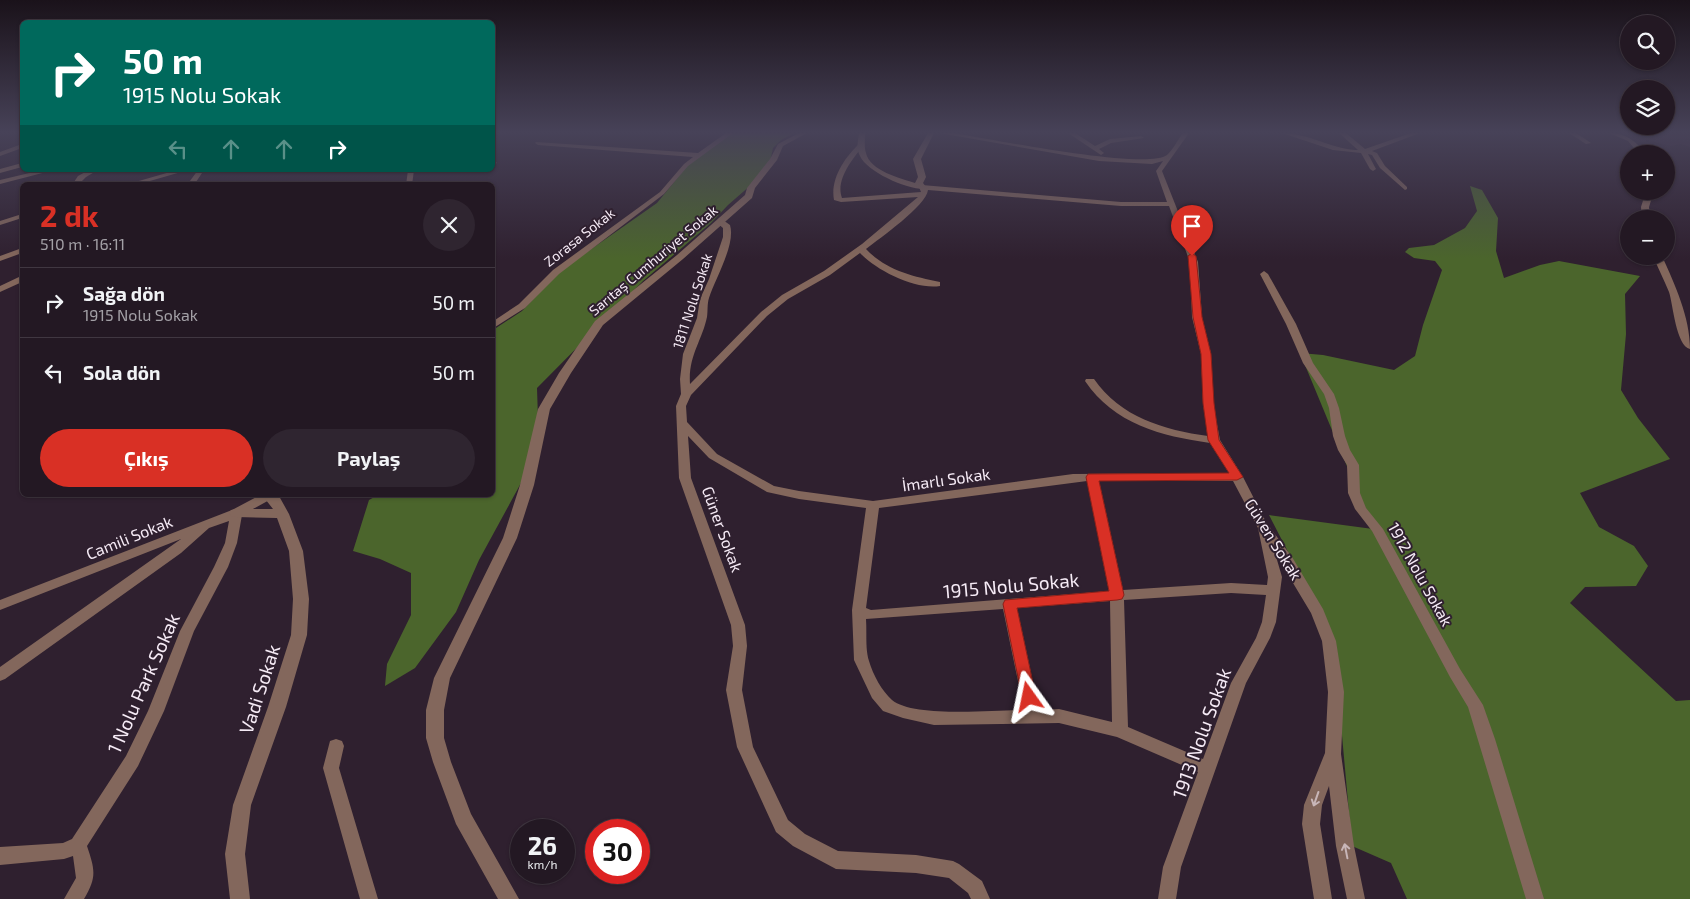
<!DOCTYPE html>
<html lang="tr">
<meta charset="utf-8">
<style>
:root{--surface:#231823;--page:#2f2530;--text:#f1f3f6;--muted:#a3a0a6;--line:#403741;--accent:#d93025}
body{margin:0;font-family:"Exo 2",sans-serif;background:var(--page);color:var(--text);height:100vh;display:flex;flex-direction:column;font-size:19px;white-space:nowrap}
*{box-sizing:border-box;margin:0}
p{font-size:16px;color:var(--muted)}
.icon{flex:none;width:28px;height:28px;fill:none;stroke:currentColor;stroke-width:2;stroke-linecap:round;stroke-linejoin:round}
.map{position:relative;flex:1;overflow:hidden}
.details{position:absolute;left:20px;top:182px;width:475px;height:315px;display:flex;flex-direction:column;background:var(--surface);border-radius:8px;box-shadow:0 1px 4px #0004,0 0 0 1px var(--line)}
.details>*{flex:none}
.top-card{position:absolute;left:20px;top:20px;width:475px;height:152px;border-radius:8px;box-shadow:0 1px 4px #0004,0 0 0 1px var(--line);background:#00695c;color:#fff;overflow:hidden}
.controls{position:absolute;left:1620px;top:15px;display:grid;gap:10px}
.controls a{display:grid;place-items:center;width:55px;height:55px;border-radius:50%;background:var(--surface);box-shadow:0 1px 4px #0004,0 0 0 1px var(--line);font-size:25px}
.speed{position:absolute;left:510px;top:819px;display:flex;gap:10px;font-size:25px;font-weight:700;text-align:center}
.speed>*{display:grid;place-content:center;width:65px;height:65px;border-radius:50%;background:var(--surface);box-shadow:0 1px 4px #0004,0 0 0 1px var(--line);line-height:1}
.speed small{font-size:12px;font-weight:400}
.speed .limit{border:8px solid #d22;background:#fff;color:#111}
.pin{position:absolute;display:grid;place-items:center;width:42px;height:42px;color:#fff;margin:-51px -21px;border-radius:50% 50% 50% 0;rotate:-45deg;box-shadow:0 0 5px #0007}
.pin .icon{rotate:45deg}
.me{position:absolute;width:55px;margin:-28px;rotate:348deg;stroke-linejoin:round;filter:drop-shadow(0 0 4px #0008)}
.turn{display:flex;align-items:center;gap:18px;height:105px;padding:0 20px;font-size:22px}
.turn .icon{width:65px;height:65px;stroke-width:2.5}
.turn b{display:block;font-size:35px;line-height:42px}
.lanes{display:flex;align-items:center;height:48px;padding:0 20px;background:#0003;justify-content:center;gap:25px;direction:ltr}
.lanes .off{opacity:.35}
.round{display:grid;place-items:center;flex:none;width:52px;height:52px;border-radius:26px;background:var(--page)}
.headline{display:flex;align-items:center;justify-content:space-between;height:85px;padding:0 20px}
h1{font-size:30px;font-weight:700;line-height:38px;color:var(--accent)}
.action{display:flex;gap:10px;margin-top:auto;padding:10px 20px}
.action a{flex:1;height:58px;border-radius:30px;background:var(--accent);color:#fff;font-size:20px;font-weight:700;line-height:58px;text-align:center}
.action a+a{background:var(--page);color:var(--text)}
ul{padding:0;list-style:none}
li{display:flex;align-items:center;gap:15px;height:70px;padding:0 20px;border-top:1px solid var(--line)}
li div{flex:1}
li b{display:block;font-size:19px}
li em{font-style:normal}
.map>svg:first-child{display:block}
</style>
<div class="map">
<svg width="1690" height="899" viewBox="0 0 1690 899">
<rect width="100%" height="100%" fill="#2f202f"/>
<path fill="#3b273b" d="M 1624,133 L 1688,133 L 1690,134 L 1690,147 L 1681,144 L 1671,146 Z"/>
<path fill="#4b652c" d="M 729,133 L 794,133 L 781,140 L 773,148 L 770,162 L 759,178 L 728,205 L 711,223 L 643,281 L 537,388 L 539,450 L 479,560 L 456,612 L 415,668 L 385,686 L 387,664 L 411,615 L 411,573 L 380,559 L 353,551 L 369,500 L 378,495 L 492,495 L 493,330 L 522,311 L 560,271 L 657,203 L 693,159 Z
M 1470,186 L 1482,190 L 1498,218 L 1496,251 L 1504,278 L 1540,265 L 1559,261 L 1640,276 L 1625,294 L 1626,334 L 1621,390 L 1638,418 L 1670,459 L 1580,493 L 1599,527 L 1634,546 L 1648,566 L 1636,586 L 1585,587 L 1570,603 L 1676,701 L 1690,700 L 1690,899 L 1407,899 L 1391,863 L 1352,846 L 1335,658 L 1300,575 L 1269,515 L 1373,529 L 1300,353 L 1323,355 L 1394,370 L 1415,356 L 1423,325 L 1442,270 L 1435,261 L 1414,258 L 1405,252 L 1409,248 L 1434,245 L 1465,228 L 1477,211 Z"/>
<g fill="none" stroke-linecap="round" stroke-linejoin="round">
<path fill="#83675c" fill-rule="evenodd" d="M 726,133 L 733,133 L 688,166 L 664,194 L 559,274 L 525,308 L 492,329 L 492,322 L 519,304 L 553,270 L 660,192 L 684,164 L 693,157 L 538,145 L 535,143 L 536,142 L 698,153 Z
M 939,133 L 953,133 C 986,138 1146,171 1167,155 C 1173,150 1178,139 1183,133 L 1189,133 L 1162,171 L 1198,262 L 1202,317 L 1211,354 L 1213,403 L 1220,440 L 1243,477 L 1266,522 L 1292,557 L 1323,609 L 1336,641 L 1344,692 L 1341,754 L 1354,846 L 1365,899 L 1347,899 L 1336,846 L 1329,786 L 1322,805 L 1320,824 L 1332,899 L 1314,899 L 1302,824 L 1304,805 L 1325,753 L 1328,692 L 1322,641 L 1311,613 L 1275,553 L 1282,577 L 1276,622 L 1270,638 L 1246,683 L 1181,867 L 1176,899 L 1158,899 L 1163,867 L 1198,772 L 1117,737 L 1059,723 L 934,725 L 903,718 L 883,711 L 872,698 L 854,660 L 852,610 L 866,508 L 799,499 L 767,492 L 709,458 L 688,436 L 691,478 L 745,625 L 747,646 L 742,690 L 753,747 L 788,820 L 805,834 L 838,851 L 916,855 L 953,861 L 959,864 L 982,881 L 990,899 L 971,899 L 968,893 L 949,878 L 916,873 L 836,869 L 793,846 L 776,832 L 737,747 L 726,690 L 733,646 L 731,625 L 679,478 L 676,406 L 681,394 L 680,379 L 683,354 L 697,318 L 700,299 L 709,279 L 723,237 L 723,228 L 716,222 L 723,220 L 730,225 C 736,244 715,279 709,298 C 707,304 708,311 707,317 C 702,341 688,356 690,384 L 761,312 L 782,295 L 824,271 L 862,244 L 918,197 L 841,202 L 834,200 C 830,179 845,157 859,144 L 864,145 C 853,158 835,180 842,198 L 921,192 L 919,187 L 922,185 L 1121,202 L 1167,202 L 1156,171 L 1163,161 L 1152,164 L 1099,161 ZM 928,190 L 1121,206 L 1169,206 L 1190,262 L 1192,317 L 1201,354 L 1203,403 L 1208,436 C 1164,430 1120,417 1094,379 L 1086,379 L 1085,381 C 1114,424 1161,436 1210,443 L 1229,473 L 1073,474 L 873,501 L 799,491 L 774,486 L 717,454 L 687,422 L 686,406 L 691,395 L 767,316 L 788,299 L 830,275 L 860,253 C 877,271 916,290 940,286 L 940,282 C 912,276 887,271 866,249 C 880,238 926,206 928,190 ZM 1087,481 L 1109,591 L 871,610 L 866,608 L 879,508 ZM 1099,481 L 1233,481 L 1258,528 L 1268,577 L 1267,585 L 1231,583 L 1123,590 ZM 1231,593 L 1266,595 L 1262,622 L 1256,638 L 1231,683 L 1203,759 L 1128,727 L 1124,600 ZM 1110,601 L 1112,722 L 1059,709 L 1039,710 L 1017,608 ZM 1003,609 L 1024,710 C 995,710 913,718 892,700 C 882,691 873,675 869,661 C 865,649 867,632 866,619 Z
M 1068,133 L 1075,133 L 1095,146 L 1110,139 L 1141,136 L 1144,138 L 1111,143 L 1099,149 L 1104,153 L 1101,155 Z
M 1282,133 C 1307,133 1330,148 1355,150 L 1358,150 L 1339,133 L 1346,133 L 1365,149 L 1411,133 L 1420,133 L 1372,151 L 1377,153 L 1385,166 L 1407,187 L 1407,189 L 1405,190 L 1380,168 L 1372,155 L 1368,154 L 1376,169 L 1373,171 L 1370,169 L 1361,153 L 1333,150 Z
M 1569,133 L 1576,133 L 1591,143 L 1586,144 Z
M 492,161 L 496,162 L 497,163 L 492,165 Z
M 22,163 L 22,167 L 0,173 L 0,169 Z
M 42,170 L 54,170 L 0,184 L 0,180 Z
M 89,170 L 98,170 L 86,177 L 78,185 L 72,185 L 78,176 Z
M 177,170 L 188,170 L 136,185 L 125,185 Z
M 198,170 L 204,170 L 194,185 L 187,185 Z
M 408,170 L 414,170 L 412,185 L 406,185 Z
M 22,214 L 22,218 L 0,225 L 0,221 Z
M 22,248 L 22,253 L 0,261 L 0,256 Z
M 1264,271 L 1268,274 L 1296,324 L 1313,363 L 1334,394 L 1339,408 L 1345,436 L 1350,450 L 1359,465 L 1360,493 L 1366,508 L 1383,529 L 1460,669 L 1483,705 L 1495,739 L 1544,899 L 1526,899 L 1468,707 L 1450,677 L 1372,531 L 1355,509 L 1348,493 L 1347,465 L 1338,450 L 1333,436 L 1329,408 L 1324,394 L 1303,363 L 1286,324 L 1260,274 Z
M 19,277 L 22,277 L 22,282 L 0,292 L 0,286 Z
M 260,495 L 275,495 L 273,498 L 242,515 L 237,543 L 228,567 L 194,631 L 164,711 L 138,766 L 87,846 C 95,870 97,877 84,899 L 64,899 L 76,878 L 73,856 L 64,859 L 0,865 L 0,847 L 63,843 L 72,839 L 126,756 L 148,711 L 180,631 L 214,567 L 225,543 L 229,521 L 209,528 L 181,553 L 5,679 L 0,681 L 0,667 L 181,539 L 0,610 L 0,600 L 232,510 Z
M 336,739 L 342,741 L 344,746 L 339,768 L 378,899 L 360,899 L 323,768 L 330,741 Z"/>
<path fill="#83675c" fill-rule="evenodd" d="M 799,133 L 807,133 L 783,146 L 777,160 L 755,188 L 752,198 L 683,259 L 603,325 L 571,373 L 550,409 L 534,485 L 517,538 L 450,678 L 444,710 L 444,738 L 451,762 L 471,814 L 519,899 L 498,899 L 456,824 L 433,762 L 426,738 L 426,710 L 434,678 L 503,538 L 520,485 L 538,409 L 559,373 L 595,321 L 677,255 L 745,195 L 747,188 L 770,159 L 778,144 Z
M 859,133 L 865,133 C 865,140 864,147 866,153 C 870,171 900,178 915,183 L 918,177 L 913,159 L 928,133 L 934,133 L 921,159 L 926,177 L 923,183 L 926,187 L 925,189 C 908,190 867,172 860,156 C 856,149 858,141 859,133 Z
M 1609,133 C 1626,133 1636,141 1646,154 L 1639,154 L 1628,141 Z
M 22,144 L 22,148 L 0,156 L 0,152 Z
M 1646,191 L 1654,191 L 1649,207 L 1650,219 L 1642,219 L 1641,207 Z
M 1653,256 L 1662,256 C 1675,285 1690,317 1690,349 C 1676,346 1673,304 1669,292 C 1664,280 1658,268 1653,256 Z
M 262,495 L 279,496 L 289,514 L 303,551 L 309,599 L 307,635 L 286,707 L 251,805 L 245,854 L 250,899 L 230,899 L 225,854 L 233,805 L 268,707 L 291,635 L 293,599 L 289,551 L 277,518 L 236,517 L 231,516 L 229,513 L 231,510 L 236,509 L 273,509 Z"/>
</g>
<defs><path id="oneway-shaft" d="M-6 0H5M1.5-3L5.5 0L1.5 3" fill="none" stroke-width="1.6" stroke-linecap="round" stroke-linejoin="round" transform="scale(1.25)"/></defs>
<g stroke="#c8b6b8">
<use href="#oneway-shaft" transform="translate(1316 799) rotate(109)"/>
<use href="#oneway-shaft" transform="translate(1346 851) rotate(-101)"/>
</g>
<linearGradient id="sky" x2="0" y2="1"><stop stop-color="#1a121a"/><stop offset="0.51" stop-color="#474258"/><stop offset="1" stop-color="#474258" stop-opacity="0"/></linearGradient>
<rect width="1690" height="259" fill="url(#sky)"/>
<path fill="#d93025" stroke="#8d1f18" d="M 1192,253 L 1196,256 L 1202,317 L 1211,354 L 1214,403 L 1219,440 L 1243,477 L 1237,480 L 1099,481 L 1124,595 L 1122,599 L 1117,600 L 1017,608 L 1036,697 L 1034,702 L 1029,703 L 1023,702 L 1003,604 L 1005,600 L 1109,591 L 1086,477 L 1088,474 L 1229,473 L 1208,440 L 1203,403 L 1201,354 L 1193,317 L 1188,256 Z"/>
<g text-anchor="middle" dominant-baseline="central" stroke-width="4" stroke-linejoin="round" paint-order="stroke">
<g font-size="14" fill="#f6ebf6" stroke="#2f202f">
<text transform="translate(579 237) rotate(-38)">Zorasa Sokak</text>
<text transform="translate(653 260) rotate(-40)">Sarıtaş Cumhuriyet Sokak</text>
<text transform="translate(692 301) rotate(-72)">1811 Nolu Sokak</text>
</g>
<g font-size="16" fill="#f6ebf6" stroke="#2f202f">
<text transform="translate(946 479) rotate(-8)">İmarlı Sokak</text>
<text transform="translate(723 529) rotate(70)">Güner Sokak</text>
<text transform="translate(129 537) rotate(-22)">Camili Sokak</text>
<text transform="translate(1274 539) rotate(58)">Güven Sokak</text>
<text transform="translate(1421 574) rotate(61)">1912 Nolu Sokak</text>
</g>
<g font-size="19" fill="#f6ebf6" stroke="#2f202f">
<text transform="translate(1011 585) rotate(-5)">1915 Nolu Sokak</text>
<text transform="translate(143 683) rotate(-66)">1 Nolu Park Sokak</text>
<text transform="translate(259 689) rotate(-72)">Vadi Sokak</text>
<text transform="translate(1201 733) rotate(-70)">1913 Nolu Sokak</text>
</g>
</g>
</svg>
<div class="controls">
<a><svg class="icon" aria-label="search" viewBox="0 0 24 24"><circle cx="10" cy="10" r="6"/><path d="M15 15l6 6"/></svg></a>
<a><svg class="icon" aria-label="layers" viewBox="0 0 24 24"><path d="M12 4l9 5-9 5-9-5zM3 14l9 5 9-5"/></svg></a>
<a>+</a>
<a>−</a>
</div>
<div class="speed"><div>26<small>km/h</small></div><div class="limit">30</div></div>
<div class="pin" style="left:1192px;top:256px;background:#d93025"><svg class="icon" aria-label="arrive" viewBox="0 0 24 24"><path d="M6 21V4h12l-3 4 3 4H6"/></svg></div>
<svg class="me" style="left:1029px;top:697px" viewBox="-20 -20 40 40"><path d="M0-17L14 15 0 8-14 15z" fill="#d93025" stroke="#fff" stroke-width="4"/></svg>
<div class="top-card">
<div class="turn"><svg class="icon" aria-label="right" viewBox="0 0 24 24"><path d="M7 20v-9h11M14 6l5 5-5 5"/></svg><div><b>50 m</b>1915 Nolu Sokak</div></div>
<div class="lanes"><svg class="icon off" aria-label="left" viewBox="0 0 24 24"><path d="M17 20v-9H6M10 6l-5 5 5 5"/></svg><svg class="icon off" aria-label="ahead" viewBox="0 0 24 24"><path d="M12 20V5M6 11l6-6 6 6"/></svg><svg class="icon off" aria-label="ahead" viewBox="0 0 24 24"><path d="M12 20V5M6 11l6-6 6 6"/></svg><svg class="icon" aria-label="right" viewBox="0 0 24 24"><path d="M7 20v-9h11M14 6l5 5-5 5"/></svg></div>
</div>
<section class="details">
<div class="headline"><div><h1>2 dk</h1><p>510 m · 16:11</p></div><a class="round"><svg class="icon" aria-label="close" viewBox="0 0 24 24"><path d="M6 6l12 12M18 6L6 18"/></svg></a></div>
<ul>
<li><svg class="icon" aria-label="right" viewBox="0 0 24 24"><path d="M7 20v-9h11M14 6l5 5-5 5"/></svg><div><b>Sağa dön</b><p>1915 Nolu Sokak</p></div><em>50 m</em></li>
<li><svg class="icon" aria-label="left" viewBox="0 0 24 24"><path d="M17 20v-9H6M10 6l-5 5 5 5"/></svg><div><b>Sola dön</b></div><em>50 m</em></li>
</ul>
<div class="action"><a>Çıkış</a><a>Paylaş</a></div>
</section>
</div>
